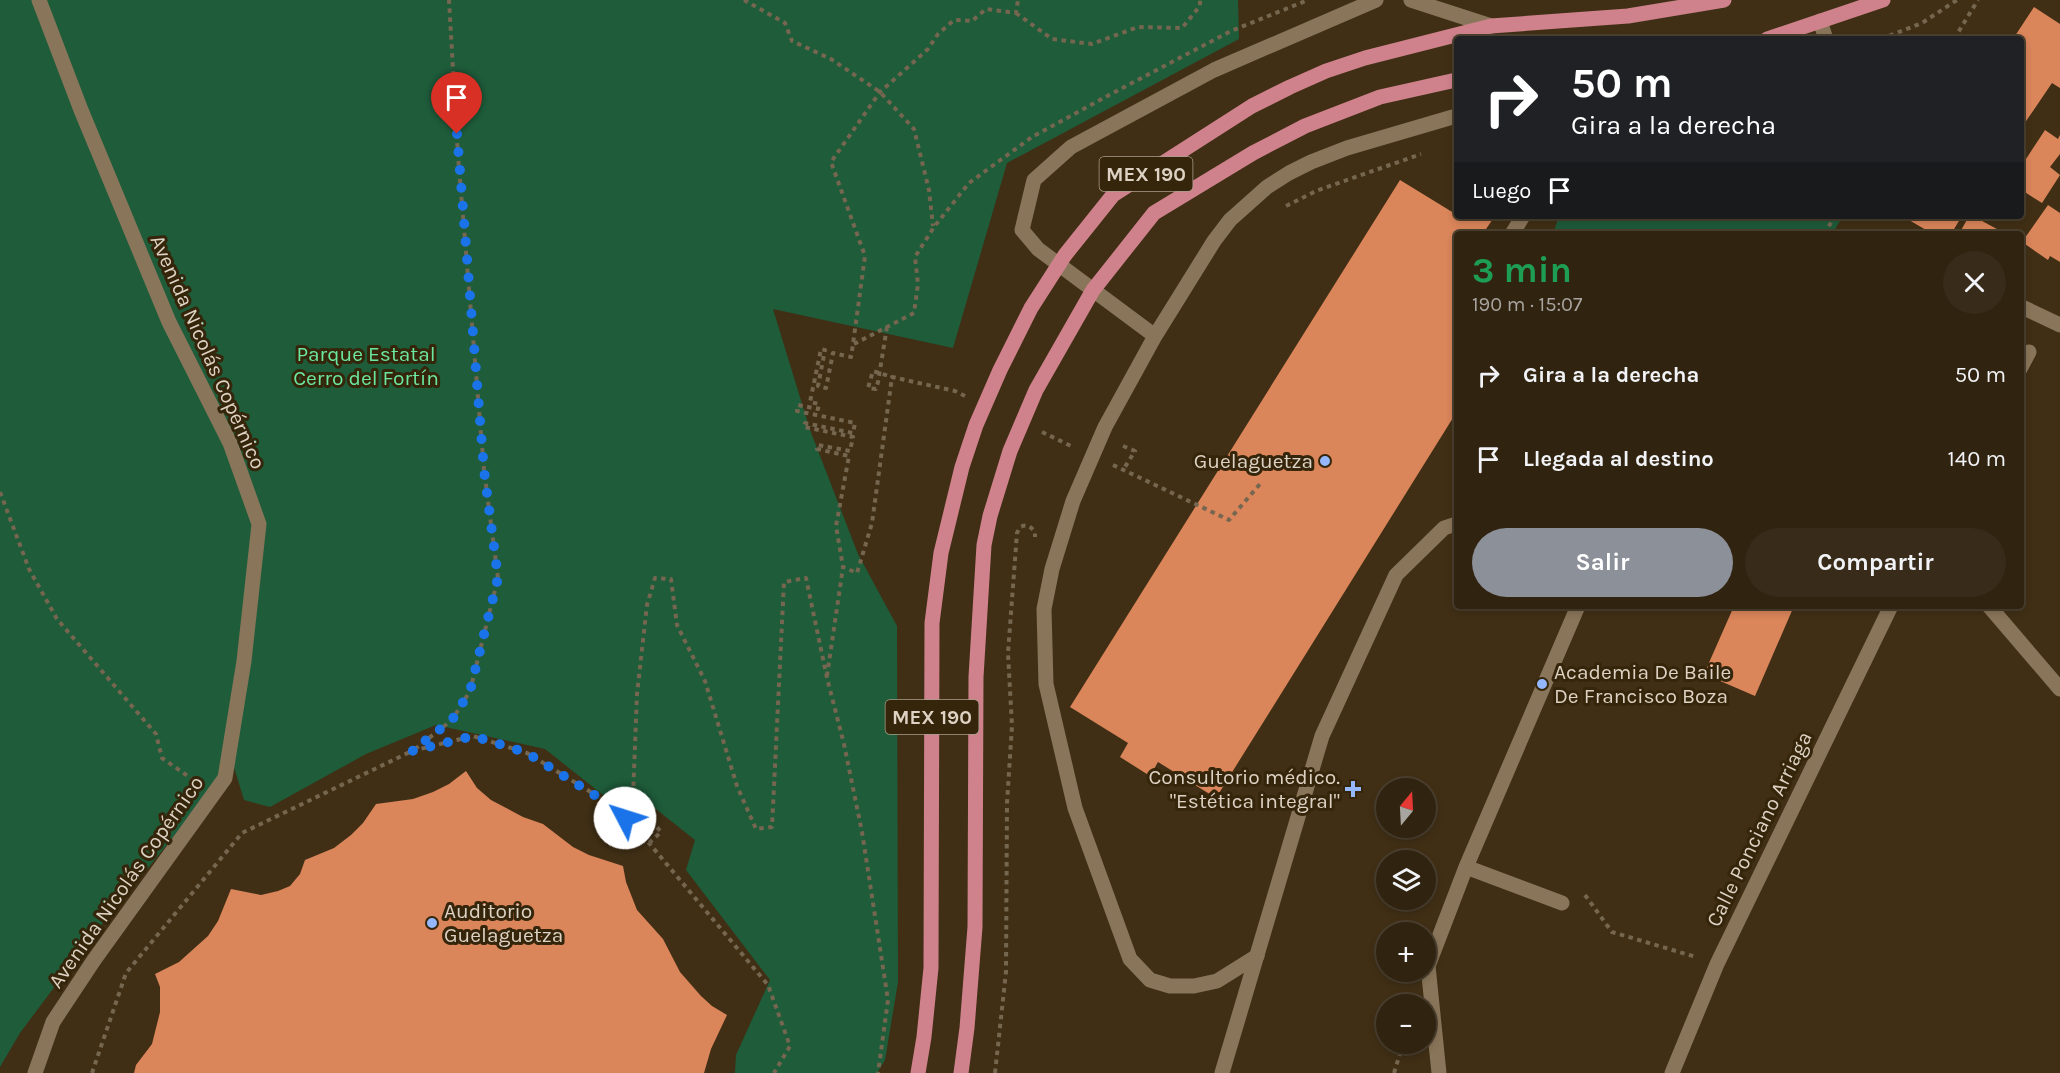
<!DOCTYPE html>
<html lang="es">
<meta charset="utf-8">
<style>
:root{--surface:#302310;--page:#382b19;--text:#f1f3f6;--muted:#a8a49f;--line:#4b4030;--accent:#8c9099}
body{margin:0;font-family:Karla,sans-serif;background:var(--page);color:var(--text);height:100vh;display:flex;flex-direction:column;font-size:22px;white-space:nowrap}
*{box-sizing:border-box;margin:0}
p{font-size:20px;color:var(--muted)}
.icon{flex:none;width:33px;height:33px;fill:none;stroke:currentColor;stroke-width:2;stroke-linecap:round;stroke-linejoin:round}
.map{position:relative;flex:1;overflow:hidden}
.details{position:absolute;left:1454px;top:231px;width:570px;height:378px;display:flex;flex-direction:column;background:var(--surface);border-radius:6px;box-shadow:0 3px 9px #0003,0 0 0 2px var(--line)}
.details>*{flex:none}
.guide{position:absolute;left:1454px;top:36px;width:570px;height:183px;border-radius:6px;box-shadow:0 3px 9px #0003,0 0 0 2px var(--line);background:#202124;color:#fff;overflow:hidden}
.needle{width:39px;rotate:18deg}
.tools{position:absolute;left:1376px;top:778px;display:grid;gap:12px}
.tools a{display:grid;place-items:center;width:60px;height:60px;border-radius:50%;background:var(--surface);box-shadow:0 3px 9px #0003,0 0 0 2px var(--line);font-size:30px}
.pin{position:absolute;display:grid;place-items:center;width:51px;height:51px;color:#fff;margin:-62px -26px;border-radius:50% 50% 50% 0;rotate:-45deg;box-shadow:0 0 6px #0007}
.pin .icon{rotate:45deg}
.me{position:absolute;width:66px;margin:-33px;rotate:310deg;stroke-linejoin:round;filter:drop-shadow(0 0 4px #0008)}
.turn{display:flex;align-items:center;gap:21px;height:126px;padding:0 18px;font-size:27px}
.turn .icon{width:78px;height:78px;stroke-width:2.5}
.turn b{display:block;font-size:42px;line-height:51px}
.then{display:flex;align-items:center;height:57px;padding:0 18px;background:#0003;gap:12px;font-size:22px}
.round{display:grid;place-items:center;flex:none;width:63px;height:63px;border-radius:32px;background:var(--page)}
.head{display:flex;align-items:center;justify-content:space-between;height:102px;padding:0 18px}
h1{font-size:36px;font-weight:700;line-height:45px;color:#1e9e55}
.button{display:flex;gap:12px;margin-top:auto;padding:12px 18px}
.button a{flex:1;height:69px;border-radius:36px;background:var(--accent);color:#fff;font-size:24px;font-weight:700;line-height:69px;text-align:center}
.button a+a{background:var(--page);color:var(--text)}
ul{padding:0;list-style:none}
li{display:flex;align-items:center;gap:18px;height:84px;padding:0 18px}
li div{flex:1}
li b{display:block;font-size:22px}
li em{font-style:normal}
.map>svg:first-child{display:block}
</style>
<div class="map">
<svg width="2060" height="1073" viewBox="0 0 2060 1073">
<rect width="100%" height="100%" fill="#402f15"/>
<path fill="#1e5c3a" d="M 0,0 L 1238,0 L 1239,39 L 1007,163 L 953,348 L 773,309 L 810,430 L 858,554 L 897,626 L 898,982 L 885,1060 L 877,1073 L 735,1073 L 736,1055 L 770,980 L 686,870 L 695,840 L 628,787 L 622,810 L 545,749 L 436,725 L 366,754 L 270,807 L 244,800 L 233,764 L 94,934 L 20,1033 L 0,1067 Z
M 1559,216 L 1843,216 L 1832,234 L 1555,234 L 1554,231 Z"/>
<path fill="#da855a" d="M 2034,7 L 2060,24 L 2060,88 L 2052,83 L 2020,130 L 2020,39 L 2013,39 Z
M 2045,130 L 2058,139 L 2060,135 L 2060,154 L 2050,167 L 2060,175 L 2042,203 L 2020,189 L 2020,168 Z
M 1400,180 L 1462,218 L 1464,216 L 1495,216 L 1484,232 L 1487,234 L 1456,234 L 1456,413 L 1216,798 L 1158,762 L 1150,776 L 1120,757 L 1128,743 L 1070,707 Z
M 2048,205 L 2060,213 L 2060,262 L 2050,256 L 2048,260 L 2022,242 Z
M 1902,216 L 1962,216 L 1951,234 L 1933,234 Z
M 1969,216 L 1973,216 L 2006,234 L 1959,234 Z
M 1734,606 L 1794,606 L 1755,696 L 1704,674 Z
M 466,771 L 477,788 L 491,800 L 523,817 L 543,824 L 573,847 L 589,855 L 623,866 L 626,882 L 637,910 L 663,939 L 680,972 L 701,996 L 712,1006 L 727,1015 L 711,1049 L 704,1073 L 134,1073 L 136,1065 L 152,1044 L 160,1012 L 160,987 L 155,974 L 179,962 L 208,936 L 218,921 L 231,889 L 261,895 L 278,891 L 290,886 L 300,874 L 305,860 L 334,848 L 351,835 L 363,823 L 376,804 L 413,799 L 433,792 L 449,784 Z"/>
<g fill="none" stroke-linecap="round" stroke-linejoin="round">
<path stroke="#756650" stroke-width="4" stroke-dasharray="4.5 4.5" stroke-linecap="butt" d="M 744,0 L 785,23 L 792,41 L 831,59 L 880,92 L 914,129 L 929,190 L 933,226
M 1016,13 L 1052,39 L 1092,44 L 1138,27 L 1182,28 L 1200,6 L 1200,0
M 1881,39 L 1922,23 L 1957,0
M 1954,39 L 1978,0
M 1286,206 L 1316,191 L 1421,154
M 1824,234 L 1835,216
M 887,327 L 878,382 L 876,389 L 868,388 L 873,371 L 892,377
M 854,344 L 914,313 L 918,284 L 915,257 L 934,227 L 969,183 L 1032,137 L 1111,94 L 1231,31 L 1308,0
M 965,396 L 955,391 L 892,377 L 872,523 L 857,573 L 843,567 L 836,526 L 849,456 L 817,449 L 818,445 L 850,451 L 853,437 L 804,427 L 805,423 L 853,433 L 855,423 L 797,411 L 798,405 L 818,409 L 819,404 L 810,402 L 821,349 L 825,350 L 818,386 L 826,388 L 833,353 L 851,357 L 853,344 L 865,256 L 831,162 L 880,92 L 928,49 L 938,34 L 954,20 L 972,21 L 986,9 L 1016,13 L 1018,0
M 1042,432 L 1071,446
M 1123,446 L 1135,451 L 1123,470
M 1113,465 L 1229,520 L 1260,484
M 0,492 L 29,569 L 57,619 L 156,734 L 162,758 L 192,779 L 197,779
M 827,676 L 843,567
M 415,749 L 452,720 L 470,691 L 498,578 L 484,470 L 458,156 L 449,0
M 649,843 L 661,832 L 633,797 L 637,694 L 647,605 L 655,578 L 671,579 L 677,625 L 705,681 L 737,786 L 756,829 L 772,827 L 784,582 L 806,578 L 827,678 L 844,744 L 862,832 L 888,1000 L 878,1073
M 1585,895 L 1612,932 L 1696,957
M 92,1073 L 126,973 L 242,833 L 412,751 L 473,736 L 527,753 L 612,805 L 649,843 L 768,985 L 790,1046 L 774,1073
M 995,1073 L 1006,972 L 1007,803 L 1012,726 L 1008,653 L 1017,533 L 1020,527 C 1027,524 1030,526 1035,532 L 1035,537
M 1394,1073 L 1403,1044"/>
<path stroke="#897559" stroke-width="15" d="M 1411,0 L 1491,26
M 1820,21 L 1826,39
M 1512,234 L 1523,216
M 1155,336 L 1038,249 L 1022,230 L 1034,180 L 1071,147 L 1214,70 L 1376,0
M 1257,956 L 1217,981 L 1194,986 L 1170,986 L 1150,980 L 1130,959 L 1075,808 L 1046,684 L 1044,609 L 1052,569 L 1073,501 L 1105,427 L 1155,336 L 1214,241 L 1230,220 L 1267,187 L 1289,173 L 1311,162 L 1347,148 L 1456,116"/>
<path stroke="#897559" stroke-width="15" d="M 2020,369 L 2029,352"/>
<path stroke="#897559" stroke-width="15" d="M 2020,306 L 2060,325
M 1989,606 L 2060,689
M 1466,867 L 1562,903
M 35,1073 L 53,1022 L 94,960 L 225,778 L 244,661 L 259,524 L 230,443 L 169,322 L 81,110 L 39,0
M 1222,1073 L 1322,736 L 1396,575 L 1444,528 L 1456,524
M 1439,1073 L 1428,966 L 1466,867 L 1578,606
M 1672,1073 L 1717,964 L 1891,606"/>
<path stroke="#cf828c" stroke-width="15" d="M 1767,39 L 1883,0
M 918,1073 L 924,1037 L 931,968 L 932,623 L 941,553 L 962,467 L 976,425 L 1000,370 L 1031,308 L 1065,255 L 1113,195 L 1252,106 L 1290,87 L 1326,71 L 1365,58 L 1491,26 L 1628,16 L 1724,0
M 961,1073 L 967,1028 L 975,927 L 976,677 L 984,545 L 990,516 L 1010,451 L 1036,390 L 1093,290 L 1154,213 L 1253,153 L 1305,126 L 1380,97 L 1456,80"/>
</g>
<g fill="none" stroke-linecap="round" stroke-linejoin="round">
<path stroke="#1a73e8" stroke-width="10" stroke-dasharray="0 18" d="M 457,134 L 484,470 L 498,578 L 470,691 L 452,720 L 412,751 L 473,736 L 509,747 L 527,753 L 612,806 L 625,818"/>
</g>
<g fill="#94b7fd" stroke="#35250a" stroke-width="2">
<circle cx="1325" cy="461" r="6"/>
<circle cx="1542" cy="684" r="6"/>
<path d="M1350 780h6v6h6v6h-6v6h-6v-6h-6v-6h6z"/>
<circle cx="432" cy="923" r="6"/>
</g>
<g text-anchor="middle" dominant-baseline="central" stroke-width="6" stroke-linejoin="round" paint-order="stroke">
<g fill="#35250a" stroke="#ab9e8c" stroke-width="1.5">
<rect x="1099.5" y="157" width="93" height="34" rx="4.5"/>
<rect x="885.5" y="700" width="93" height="34" rx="4.5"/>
</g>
<g font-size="20" font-weight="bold" fill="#ddd2c3">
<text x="1146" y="174">MEX 190</text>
<text x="932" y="717">MEX 190</text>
</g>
<g font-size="21" fill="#ddd2c3" stroke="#35250a">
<text transform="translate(208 352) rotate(66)">Avenida Nicolás Copérnico</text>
<text transform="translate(1759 829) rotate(-64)">Calle Ponciano Arriaga</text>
<text transform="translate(126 882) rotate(-55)">Avenida Nicolás Copérnico</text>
</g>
<g font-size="21" fill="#6be7a0" stroke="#35250a">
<text x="366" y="354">Parque Estatal<tspan x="366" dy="24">Cerro del Fortín</tspan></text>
</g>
<g font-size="21" fill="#ddd2c3" stroke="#35250a" text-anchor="end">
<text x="1313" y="461">Guelaguetza</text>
<text x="1554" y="672" text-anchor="start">Academia De Baile<tspan x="1554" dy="24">De Francisco Boza</tspan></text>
<text x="1340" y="777">Consultorio médico.<tspan x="1340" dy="24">"Estética integral"</tspan></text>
<text x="444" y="911" text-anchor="start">Auditorio<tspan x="444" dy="24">Guelaguetza</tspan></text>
</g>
</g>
</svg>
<div class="tools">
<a><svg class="needle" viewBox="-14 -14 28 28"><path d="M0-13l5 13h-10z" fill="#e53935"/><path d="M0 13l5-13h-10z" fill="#a8a49f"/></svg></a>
<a><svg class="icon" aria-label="layers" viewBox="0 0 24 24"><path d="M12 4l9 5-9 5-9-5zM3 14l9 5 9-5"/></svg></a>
<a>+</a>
<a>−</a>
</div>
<div class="pin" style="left:457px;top:134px;background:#d93025"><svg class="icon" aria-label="arrive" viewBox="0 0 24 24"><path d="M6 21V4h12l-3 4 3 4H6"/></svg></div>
<svg class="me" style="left:625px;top:818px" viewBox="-20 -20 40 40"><circle r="19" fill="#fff"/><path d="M0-13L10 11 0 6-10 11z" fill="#1a73e8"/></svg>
<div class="guide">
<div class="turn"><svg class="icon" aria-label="right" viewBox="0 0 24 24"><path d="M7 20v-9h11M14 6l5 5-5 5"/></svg><div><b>50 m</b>Gira a la derecha</div></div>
<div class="then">Luego<svg class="icon" aria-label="arrive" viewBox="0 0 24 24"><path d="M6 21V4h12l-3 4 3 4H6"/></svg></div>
</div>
<section class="details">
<div class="head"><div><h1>3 min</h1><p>190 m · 15:07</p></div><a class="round"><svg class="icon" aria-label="close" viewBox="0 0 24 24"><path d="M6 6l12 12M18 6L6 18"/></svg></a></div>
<ul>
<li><svg class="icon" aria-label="right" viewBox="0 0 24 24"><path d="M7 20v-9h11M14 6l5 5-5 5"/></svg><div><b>Gira a la derecha</b></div><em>50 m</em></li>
<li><svg class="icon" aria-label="arrive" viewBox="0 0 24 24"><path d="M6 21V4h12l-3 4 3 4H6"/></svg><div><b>Llegada al destino</b></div><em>140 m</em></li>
</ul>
<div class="button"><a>Salir</a><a>Compartir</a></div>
</section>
</div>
